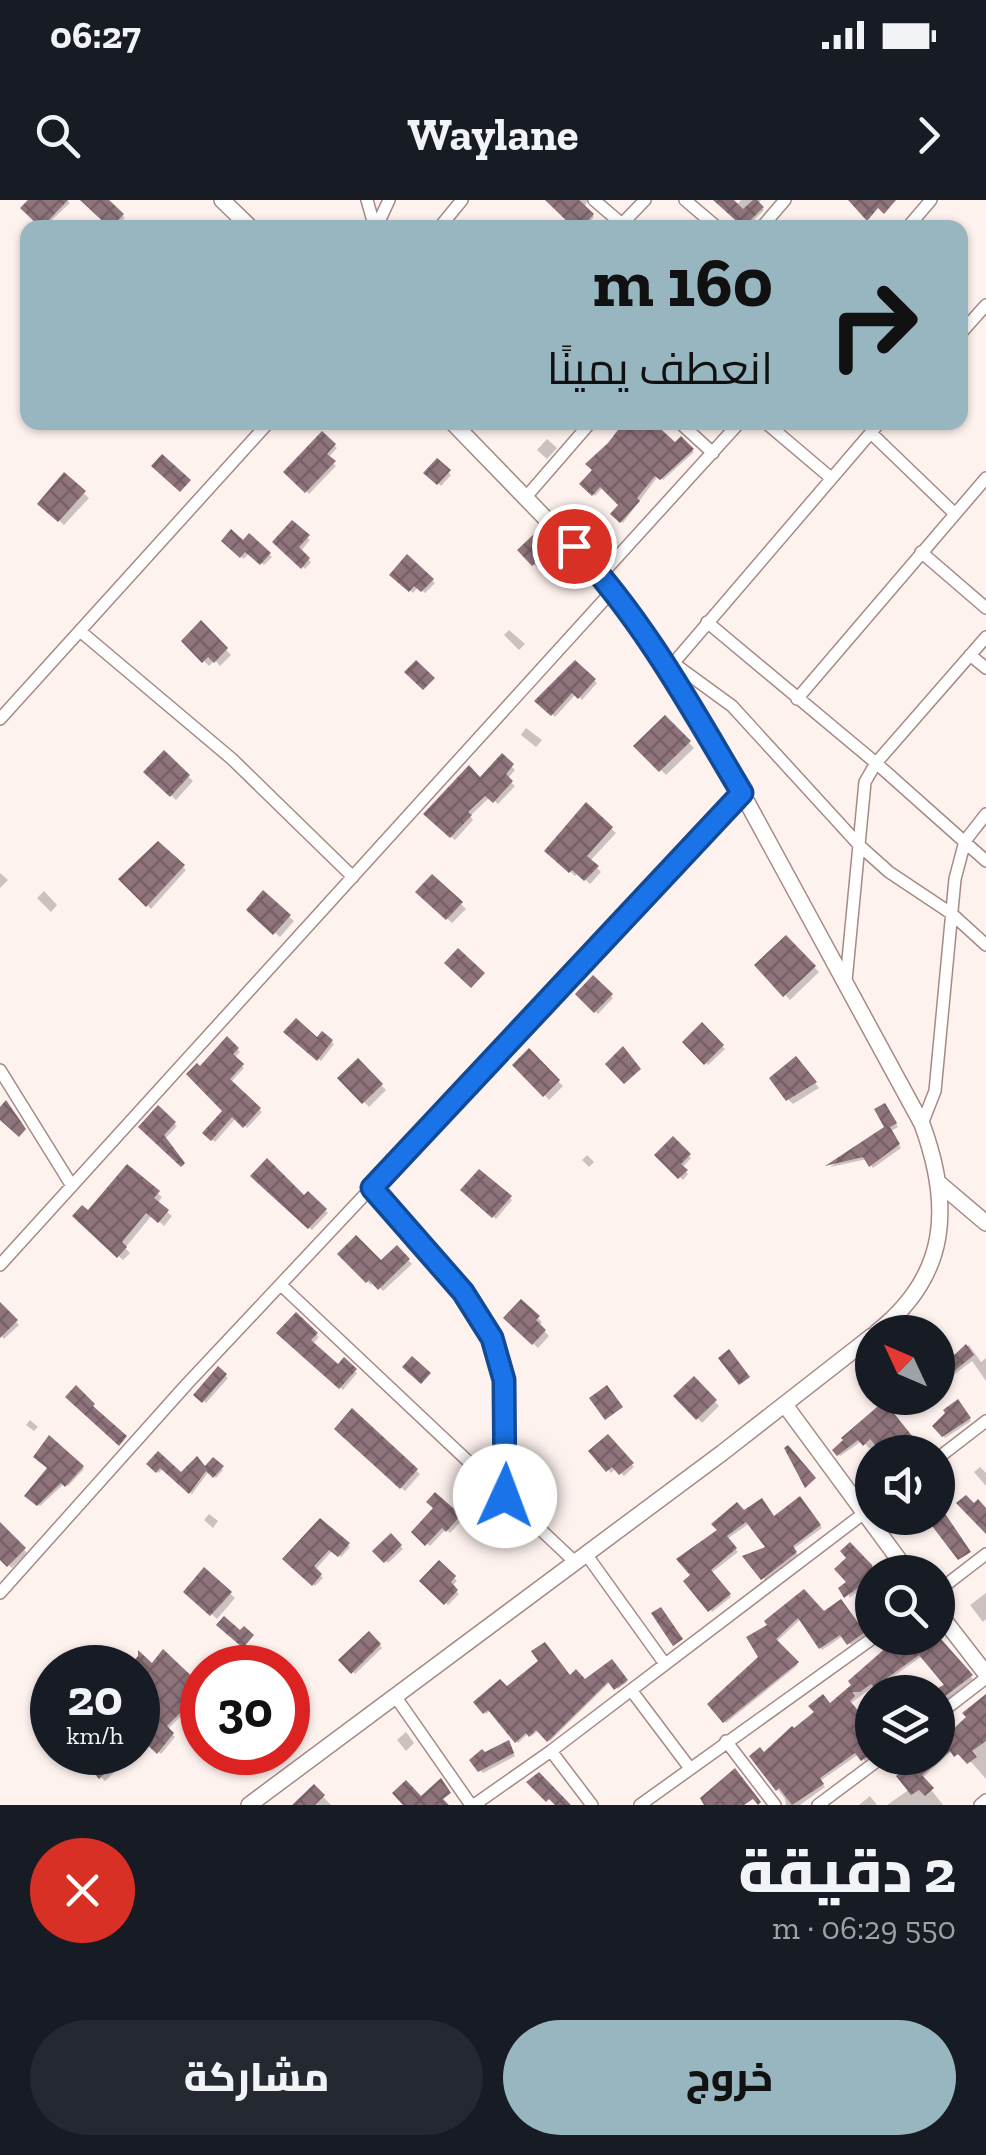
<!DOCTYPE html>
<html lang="ar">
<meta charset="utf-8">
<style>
:root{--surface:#171b24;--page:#242831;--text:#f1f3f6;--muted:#9ea1a6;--accent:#97b6c0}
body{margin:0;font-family:"Zilla Slab",Cairo,serif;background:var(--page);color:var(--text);direction:rtl;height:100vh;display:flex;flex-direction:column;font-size:38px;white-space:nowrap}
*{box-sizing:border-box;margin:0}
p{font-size:32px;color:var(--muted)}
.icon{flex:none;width:55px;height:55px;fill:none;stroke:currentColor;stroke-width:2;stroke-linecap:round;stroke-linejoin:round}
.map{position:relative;height:1605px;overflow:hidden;direction:ltr}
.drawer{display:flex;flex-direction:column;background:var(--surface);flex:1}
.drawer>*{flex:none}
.top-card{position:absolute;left:20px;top:20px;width:948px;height:210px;border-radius:20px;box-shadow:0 2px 8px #0004;direction:rtl;background:#97b6c0;color:#111;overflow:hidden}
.needle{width:65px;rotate:314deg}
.buttons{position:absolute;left:855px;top:1115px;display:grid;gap:20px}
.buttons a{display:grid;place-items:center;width:100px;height:100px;border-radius:50%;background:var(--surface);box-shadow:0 2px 8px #0004;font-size:50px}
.speed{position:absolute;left:30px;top:1445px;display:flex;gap:20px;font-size:50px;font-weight:700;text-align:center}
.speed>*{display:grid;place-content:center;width:130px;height:130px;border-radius:50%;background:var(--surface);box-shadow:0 2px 8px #0004;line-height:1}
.speed small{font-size:25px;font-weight:400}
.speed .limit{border:15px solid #d22;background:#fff;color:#111}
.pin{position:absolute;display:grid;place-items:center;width:85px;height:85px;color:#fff;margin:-42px;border:5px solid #fff;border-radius:50%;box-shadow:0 2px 10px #0007}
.me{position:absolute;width:110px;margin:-55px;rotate:2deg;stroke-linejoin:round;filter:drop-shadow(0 0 8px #0008)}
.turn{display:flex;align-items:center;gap:35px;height:210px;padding:0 30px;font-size:45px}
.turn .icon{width:130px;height:130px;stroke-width:2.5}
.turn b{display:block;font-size:70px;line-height:85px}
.round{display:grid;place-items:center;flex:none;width:105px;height:105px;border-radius:52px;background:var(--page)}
.headline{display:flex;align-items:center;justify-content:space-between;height:170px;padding:0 30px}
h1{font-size:60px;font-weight:800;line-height:75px}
.action{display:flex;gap:20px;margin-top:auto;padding:20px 30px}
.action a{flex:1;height:115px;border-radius:60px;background:var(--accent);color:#111;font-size:40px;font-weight:800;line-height:115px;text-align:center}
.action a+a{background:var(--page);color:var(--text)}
.status{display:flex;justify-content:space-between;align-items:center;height:70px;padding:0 50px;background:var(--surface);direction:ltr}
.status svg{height:28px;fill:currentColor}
header{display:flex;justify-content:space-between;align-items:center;height:130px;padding:0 30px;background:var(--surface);font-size:45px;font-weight:800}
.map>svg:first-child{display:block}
</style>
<div class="status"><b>06:27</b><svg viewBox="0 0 49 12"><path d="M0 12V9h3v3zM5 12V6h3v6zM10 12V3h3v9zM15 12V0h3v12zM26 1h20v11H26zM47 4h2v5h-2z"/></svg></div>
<header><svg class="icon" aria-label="forward" viewBox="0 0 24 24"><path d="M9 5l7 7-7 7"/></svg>Waylane<svg class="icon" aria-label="search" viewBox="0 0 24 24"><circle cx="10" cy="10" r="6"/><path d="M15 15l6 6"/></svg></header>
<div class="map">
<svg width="986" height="1605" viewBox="0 0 986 1605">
<defs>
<pattern id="building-cross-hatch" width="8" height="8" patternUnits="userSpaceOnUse" patternTransform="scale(2.5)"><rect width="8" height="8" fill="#8f747c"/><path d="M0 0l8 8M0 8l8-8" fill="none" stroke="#766066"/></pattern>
</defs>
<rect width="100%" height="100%" fill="#fef2ef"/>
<path fill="#0003" d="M 39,0 L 67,0 L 70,3 L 43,28 L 24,8 Z
M 83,0 L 105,0 L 125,18 L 113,28 Z
M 571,0 L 588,0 L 585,6 L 594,17 L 584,28 L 578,28 Z
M 725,0 L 731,0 L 736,6 L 741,0 L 761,0 L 758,4 L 764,10 L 747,27 L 721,4 Z
M 323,235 L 337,248 L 328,258 L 336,266 L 309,294 L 287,272 Z
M 547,239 L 557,248 L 547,259 L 537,250 Z
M 681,240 L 694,252 L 663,280 L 658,276 L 623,323 L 613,314 L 622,305 L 603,287 L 595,296 L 582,284 L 676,246 Z
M 437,261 L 451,275 L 441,286 L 427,272 Z
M 65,276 L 89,298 L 64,325 L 40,303 Z
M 292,323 L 310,340 L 300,352 L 311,362 L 305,369 L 275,342 Z
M 249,337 L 272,357 L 264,365 L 249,353 L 244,359 L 224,341 L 243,344 Z
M 533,338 L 549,355 L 537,367 L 520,350 Z
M 408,358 L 435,383 L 425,393 L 418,387 L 413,393 L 393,374 Z
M 201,424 L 231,455 L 220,466 L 215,460 L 209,466 L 184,441 Z
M 509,430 L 525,444 L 519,450 L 504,435 Z
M 575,463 L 597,483 L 582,500 L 576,494 L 555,517 L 538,501 Z
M 665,518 L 694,548 L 666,575 L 637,546 Z
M 526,528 L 542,540 L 536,547 L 521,535 Z
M 164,554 L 193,581 L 176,600 L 147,572 Z
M 502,557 L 515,570 L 507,579 L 515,586 L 498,604 L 490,597 L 470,616 L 473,620 L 455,640 L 426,614 L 480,580 Z
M 586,606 L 616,633 L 590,661 L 601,672 L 590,684 L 578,673 L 575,676 L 548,651 Z
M 159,644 L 186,670 L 151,709 L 121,679 Z
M 0,673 L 8,680 L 0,688 Z
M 432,677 L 466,709 L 452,723 L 419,692 Z
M 44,691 L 57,705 L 51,712 L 37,698 Z
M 263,694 L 294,721 L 280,737 L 249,710 Z
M 786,738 L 819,772 L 790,800 L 757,766 Z
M 593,779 L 613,798 L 598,814 L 578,794 Z
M 702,826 L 725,849 L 708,865 L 685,842 Z
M 287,832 L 317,841 L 322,834 L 334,844 L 321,861 Z
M 227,840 L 240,852 L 234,858 L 244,868 L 230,883 L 262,912 L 247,928 L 236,918 L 215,942 L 205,933 L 226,911 L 200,869 Z
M 529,852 L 563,886 L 549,900 L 516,865 Z
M 358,862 L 386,890 L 369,907 L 341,878 Z
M 801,864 L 819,888 L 793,904 L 788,899 Z
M 158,909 L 177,926 L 165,939 L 185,967 L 141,927 Z
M 888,909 L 898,927 L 891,931 L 901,948 L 873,968 L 867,959 L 830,967 L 887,928 Z
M 673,940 L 691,958 L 682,968 L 688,974 L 683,980 L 658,955 Z
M 587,955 L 594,962 L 589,967 L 582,960 Z
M 127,968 L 162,997 L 157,1004 L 172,1016 L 164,1026 L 152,1015 L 125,1048 L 130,1053 L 123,1060 L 76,1016 L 89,1014 Z
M 480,972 L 512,1000 L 496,1019 L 463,990 Z
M 254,976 L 305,998 L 308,995 L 328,1013 L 312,1030 Z
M 397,1049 L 412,1064 L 383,1091 L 374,1082 L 371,1085 L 340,1054 L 381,1064 Z
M 521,1102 L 542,1122 L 539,1126 L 549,1136 L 538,1148 L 506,1118 Z
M 0,1105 L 19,1125 L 4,1139 L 0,1134 Z
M 296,1116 L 319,1137 L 312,1145 L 338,1168 L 344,1161 L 357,1173 L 343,1190 L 280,1133 Z
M 969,1145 L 981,1162 L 986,1158 L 986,1181 L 972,1161 L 938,1187 L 938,1170 Z
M 219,1170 L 228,1178 L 206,1203 L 197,1195 Z
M 694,1180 L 719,1206 L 702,1223 L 676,1196 Z
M 886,1198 L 907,1198 L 891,1212 L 923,1252 L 873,1252 L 862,1241 L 840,1256 L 839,1255 L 882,1207 L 879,1203 Z
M 958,1203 L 971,1221 L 945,1238 L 936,1227 Z
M 352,1212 L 420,1274 L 405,1291 L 337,1228 Z
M 30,1220 L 38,1227 L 34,1231 L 26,1225 Z
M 608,1237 L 634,1267 L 624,1276 L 616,1268 L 611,1273 L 592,1251 Z
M 49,1239 L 84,1269 L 68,1286 L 65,1283 L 40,1306 L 28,1296 L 50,1268 Z
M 158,1254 L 181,1275 L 196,1260 L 206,1269 L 214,1261 L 223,1270 L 216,1278 L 209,1271 L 192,1294 L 163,1268 L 159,1273 L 149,1264 Z
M 980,1267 L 986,1273 L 986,1286 L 974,1272 Z
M 435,1295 L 462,1320 L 450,1333 L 446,1329 L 430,1346 L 414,1332 L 436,1308 Z
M 800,1299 L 822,1328 L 793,1349 L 798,1355 L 765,1380 L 746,1357 L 769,1348 L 750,1323 L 727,1339 L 738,1352 L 711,1373 L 731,1397 L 712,1412 L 687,1381 L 744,1313 L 774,1318 Z
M 209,1314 L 218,1321 L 213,1328 L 204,1320 Z
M 320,1321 L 350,1347 L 341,1357 L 333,1350 L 315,1370 L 323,1378 L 315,1386 L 285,1359 Z
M 2,1327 L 27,1353 L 12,1368 L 0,1356 Z
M 391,1336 L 403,1349 L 388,1363 L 376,1351 Z
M 850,1345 L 880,1372 L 872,1372 L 872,1391 L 866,1386 L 849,1398 Z
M 439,1364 L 457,1381 L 451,1387 L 459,1394 L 448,1405 L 423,1381 Z
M 205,1371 L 235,1398 L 217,1419 L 186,1391 Z
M 986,1393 L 986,1419 L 983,1422 L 970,1405 Z
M 841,1402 L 865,1435 L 851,1445 L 843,1436 L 822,1450 L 801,1419 L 776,1442 L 798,1465 L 726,1523 L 710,1504 L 761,1457 L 771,1425 L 768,1422 L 824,1414 Z
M 369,1434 L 382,1448 L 355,1474 L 342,1460 Z
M 917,1438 L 937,1438 L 973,1479 L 938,1507 L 938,1492 L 934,1492 L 945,1483 L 922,1456 L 887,1481 L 894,1488 L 889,1492 L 882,1492 L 875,1485 L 850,1504 L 867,1524 L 872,1519 L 872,1554 L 865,1561 L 859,1554 L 820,1581 L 825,1587 L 800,1605 L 786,1605 L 785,1599 L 753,1557 L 764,1556 Z
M 612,1462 L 627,1482 L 618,1489 L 611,1481 L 550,1541 L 539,1530 L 532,1536 L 529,1533 L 518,1543 L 491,1510 L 486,1514 L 476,1502 L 507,1489 L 570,1479 L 585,1482 Z
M 153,1467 L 200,1488 L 202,1485 L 202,1495 L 167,1530 L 175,1537 L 161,1554 L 138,1533 L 138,1468 Z
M 986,1500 L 986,1579 L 972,1563 L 952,1551 L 922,1578 L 943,1605 L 887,1605 L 910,1589 L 900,1577 L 923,1558 L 938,1558 L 938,1546 Z
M 288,1501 L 303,1517 L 289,1531 L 288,1530 Z
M 406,1532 L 414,1543 L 406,1551 L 397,1540 Z
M 511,1546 L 515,1556 L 483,1573 L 472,1561 Z
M 117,1552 L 126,1561 L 105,1581 L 90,1566 Z
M 314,1587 L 331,1605 L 302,1605 Z
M 870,1596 L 877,1605 L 859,1605 Z"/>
<path fill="url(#building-cross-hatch)" d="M 28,0 L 68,0 L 41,28 L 20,8 Z
M 80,0 L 109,0 L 124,14 L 110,28 Z
M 545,0 L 579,0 L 594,14 L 581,28 L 574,28 Z
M 713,0 L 734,0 L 743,9 L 753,0 L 757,0 L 764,7 L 743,27 Z
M 848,0 L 896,0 L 884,14 L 878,8 L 867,21 Z
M 624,222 L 653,222 L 675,242 L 681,236 L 694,249 L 660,280 L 655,276 L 637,298 L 640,301 L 620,323 L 610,314 L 618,305 L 600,287 L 592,296 L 579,284 L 592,270 L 585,264 L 608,243 Z
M 322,231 L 336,244 L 327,254 L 336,261 L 305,293 L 283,272 Z
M 162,254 L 191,280 L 180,292 L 151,266 Z
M 437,258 L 451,270 L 437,285 L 423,273 Z
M 64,272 L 86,291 L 58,322 L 37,304 Z
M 292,320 L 310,335 L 299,347 L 310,358 L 301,369 L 272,342 Z
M 231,329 L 243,340 L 249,333 L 271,353 L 260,365 L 245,352 L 240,358 L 221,341 Z
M 533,335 L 549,351 L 532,366 L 517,350 Z
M 407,354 L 434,379 L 421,392 L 414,386 L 409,392 L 389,375 Z
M 201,420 L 228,448 L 214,463 L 208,457 L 202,463 L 181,441 Z
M 416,460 L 435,478 L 423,490 L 404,472 Z
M 575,460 L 596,479 L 578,499 L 572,493 L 551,516 L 534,501 Z
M 665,515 L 691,541 L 659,572 L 633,546 Z
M 164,550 L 190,575 L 170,597 L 143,572 Z
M 502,553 L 514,564 L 506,574 L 513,581 L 493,603 L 485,596 L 468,612 L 472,615 L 450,638 L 423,614 L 469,565 L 480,577 Z
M 586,602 L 613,627 L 587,656 L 599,666 L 584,681 L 572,670 L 569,673 L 544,651 Z
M 158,641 L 185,665 L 146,707 L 118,679 Z
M 432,674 L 463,702 L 446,720 L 415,692 Z
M 263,690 L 291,715 L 273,735 L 246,710 Z
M 786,735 L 816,766 L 783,797 L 754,765 Z
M 458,748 L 485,773 L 471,788 L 444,763 Z
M 593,775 L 613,794 L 594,813 L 575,794 Z
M 296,818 L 317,837 L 322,831 L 333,840 L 317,861 L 283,832 Z
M 702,822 L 724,845 L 704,865 L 682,842 Z
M 227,836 L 239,848 L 233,854 L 244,864 L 230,879 L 261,908 L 243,928 L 232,917 L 211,941 L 202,933 L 222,911 L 186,874 L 197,863 L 200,866 Z
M 623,846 L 641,869 L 624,884 L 605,864 Z
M 529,848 L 560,880 L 543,897 L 512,865 Z
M 796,856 L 817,882 L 786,901 L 769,878 Z
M 358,858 L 383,884 L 362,904 L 337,878 Z
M 6,900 L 26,929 L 19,937 L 0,920 L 0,907 Z
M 885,903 L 897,923 L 890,927 L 900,944 L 869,967 L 863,957 L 825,966 L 884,927 L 874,909 Z
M 158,905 L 176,922 L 164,935 L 185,963 L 181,967 L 138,927 Z
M 673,936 L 691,954 L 681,964 L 688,970 L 678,979 L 654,955 Z
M 267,958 L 304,995 L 308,991 L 327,1009 L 308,1029 L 250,976 Z
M 127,964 L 160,991 L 154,998 L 169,1010 L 158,1023 L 146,1013 L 122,1042 L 127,1047 L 117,1058 L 72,1016 L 82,1005 L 88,1010 Z
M 479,969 L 512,996 L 492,1018 L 460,990 Z
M 356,1035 L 381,1060 L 397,1045 L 410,1059 L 378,1090 L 369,1080 L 366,1083 L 337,1054 Z
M 521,1099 L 540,1116 L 536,1120 L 546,1130 L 532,1145 L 503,1118 Z
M 0,1102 L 18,1120 L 0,1138 Z
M 296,1112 L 318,1133 L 311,1140 L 338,1164 L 344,1157 L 357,1169 L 339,1189 L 276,1133 Z
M 966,1144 L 974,1155 L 938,1184 L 938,1170 Z
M 729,1149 L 750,1177 L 739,1185 L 718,1158 Z
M 412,1156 L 431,1173 L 421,1184 L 402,1167 Z
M 218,1166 L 227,1174 L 202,1203 L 193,1195 Z
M 694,1176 L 717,1200 L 696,1220 L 673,1196 Z
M 76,1185 L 95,1204 L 93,1206 L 127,1236 L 119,1246 L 65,1197 Z
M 607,1185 L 623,1207 L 605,1220 L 589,1198 Z
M 958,1199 L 971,1218 L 942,1237 L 932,1226 L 945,1213 L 943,1210 Z
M 884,1201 L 925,1252 L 881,1252 L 870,1239 L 863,1246 L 858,1240 L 837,1256 L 832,1250 L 843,1240 L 841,1238 Z
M 352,1208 L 418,1269 L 400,1289 L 334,1229 Z
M 608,1234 L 634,1263 L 619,1275 L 612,1267 L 606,1272 L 588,1251 Z
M 49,1235 L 84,1266 L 65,1287 L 61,1283 L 37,1306 L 24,1296 L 47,1268 L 33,1257 Z
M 788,1245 L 816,1278 L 805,1288 L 784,1248 Z
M 158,1251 L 181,1272 L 197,1256 L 205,1266 L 213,1257 L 224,1266 L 213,1278 L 206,1271 L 189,1294 L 160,1268 L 156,1273 L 146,1264 Z
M 435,1292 L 461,1315 L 446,1332 L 442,1328 L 425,1346 L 411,1332 L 433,1308 L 426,1302 Z
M 966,1295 L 974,1303 L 978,1299 L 986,1308 L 986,1334 L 956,1303 Z
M 800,1296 L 821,1325 L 793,1346 L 797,1352 L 761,1380 L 742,1356 L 765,1347 L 746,1322 L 727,1336 L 737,1348 L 711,1370 L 731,1394 L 708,1412 L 683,1381 L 690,1375 L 676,1359 L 717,1330 L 711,1324 L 737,1302 L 744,1310 L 762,1298 L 774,1316 Z
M 938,1303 L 971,1352 L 958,1360 L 926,1318 L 938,1318 Z
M 320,1318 L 350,1343 L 338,1357 L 329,1350 L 314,1366 L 322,1374 L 312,1386 L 282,1359 Z
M 0,1322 L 26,1348 L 7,1367 L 0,1360 Z
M 391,1333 L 402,1345 L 384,1363 L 372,1351 Z
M 850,1342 L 872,1365 L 872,1394 L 862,1385 L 844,1398 L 838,1388 L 846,1382 L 834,1369 L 846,1358 L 840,1351 Z
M 439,1360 L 456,1376 L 451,1382 L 458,1390 L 444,1405 L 419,1381 Z
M 204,1367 L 232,1392 L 210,1416 L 183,1392 Z
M 804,1389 L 824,1411 L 841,1399 L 865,1432 L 847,1445 L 840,1435 L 819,1449 L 798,1418 L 776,1439 L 799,1462 L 723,1523 L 707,1504 L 758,1457 L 746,1437 L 767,1425 L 764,1421 Z
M 661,1407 L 683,1439 L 673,1446 L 651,1413 Z
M 224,1416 L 240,1430 L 244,1426 L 254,1435 L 243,1448 L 216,1425 Z
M 369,1431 L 381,1444 L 351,1474 L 338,1460 Z
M 897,1438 L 940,1438 L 973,1475 L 940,1500 L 934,1490 L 944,1485 L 919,1455 L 887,1478 L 894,1485 L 885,1492 L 879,1492 L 871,1484 L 860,1492 L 852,1492 L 855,1496 L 850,1501 L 867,1521 L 872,1516 L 872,1553 L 861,1561 L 855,1553 L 820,1578 L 824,1584 L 792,1605 L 779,1588 L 776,1591 L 749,1556 L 760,1547 L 764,1552 L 792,1526 L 794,1528 L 814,1512 L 808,1506 L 823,1494 L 830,1503 L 851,1485 L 848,1481 Z
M 545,1442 L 570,1475 L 576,1469 L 585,1479 L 612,1459 L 628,1480 L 614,1490 L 608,1482 L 547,1542 L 536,1530 L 529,1537 L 526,1533 L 515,1543 L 488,1510 L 483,1514 L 473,1502 L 500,1479 L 507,1486 L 538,1461 L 531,1451 Z
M 163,1449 L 202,1486 L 202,1491 L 167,1526 L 174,1533 L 157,1554 L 138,1536 L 138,1509 L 149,1496 L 138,1486 L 138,1468 L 127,1468 L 138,1456 L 138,1450 L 152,1463 Z
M 986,1494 L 986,1541 L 972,1551 L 977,1557 L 967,1564 L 958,1554 L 954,1557 L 950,1551 L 922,1575 L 934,1588 L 925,1596 L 919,1590 L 911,1595 L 896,1576 L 918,1558 L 938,1558 L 938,1524 L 947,1535 L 966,1517 L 962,1513 Z
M 509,1540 L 514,1553 L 478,1572 L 469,1560 L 482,1549 L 485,1552 Z
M 77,1552 L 126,1552 L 99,1579 Z
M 735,1568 L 761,1602 L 758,1605 L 753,1599 L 744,1605 L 704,1605 L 700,1598 Z
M 539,1572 L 571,1605 L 555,1605 L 549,1599 L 546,1602 L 526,1582 Z
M 441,1578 L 451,1593 L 443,1599 L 449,1605 L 403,1605 L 392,1593 L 406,1580 L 421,1596 Z
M 314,1584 L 325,1595 L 315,1605 L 292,1605 Z"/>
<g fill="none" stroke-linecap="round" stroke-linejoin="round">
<defs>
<path id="street" d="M 367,0 L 375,28
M 594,0 L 622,24
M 685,0 L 718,28
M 620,26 L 645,0
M 376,28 L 389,0
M 439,28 L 462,0
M 761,28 L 785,0
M 907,28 L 931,0
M 960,134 L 986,105
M 679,222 L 713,253
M 765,222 L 831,278
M 871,233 L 954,313
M 526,297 L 591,222
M 921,352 L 986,408
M 601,375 L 740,222
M 707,422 L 876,563 L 986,661
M 80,431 L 232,559 L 353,677
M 970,455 L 986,468
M 673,463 L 732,506 L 860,646 L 889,672 L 952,714 L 986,745
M 671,466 L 880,222
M 797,499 L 986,278
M 0,519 L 269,222
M 846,781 L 865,582 L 876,563 L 986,437
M 0,870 L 72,986
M 922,924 L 935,891 L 955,679 L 965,641 L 986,614
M 372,989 L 463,1092 L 492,1137 L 504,1180 L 505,1296
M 0,1065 L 614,389
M 281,1085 L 575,1362
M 938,1258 L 986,1221
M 586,1354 L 665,1464
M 938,1391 L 986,1354
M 0,1393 L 187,1184 L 742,593
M 631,1490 L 689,1567
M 395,1496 L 471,1605
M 938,1515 L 986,1478
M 726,1541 L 775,1605
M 551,1551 L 592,1605
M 474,1605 L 551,1551 L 872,1307
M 640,1605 L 873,1438
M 818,1605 L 881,1558
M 980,1605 L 986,1600"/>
<path id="secondary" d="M 222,0 L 251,28
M 452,222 L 614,389 L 626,406 L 742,593 L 922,924 C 952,1006 949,1075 877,1132
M 940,984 L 986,1023
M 785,1205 L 908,1372
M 938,1412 L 986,1474
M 249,1605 L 722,1253 L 872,1136"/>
</defs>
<use href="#street" stroke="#a68a84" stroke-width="14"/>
<use href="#secondary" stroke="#a68a84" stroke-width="18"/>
<use href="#street" stroke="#fff" stroke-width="11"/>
<use href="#secondary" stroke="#fff" stroke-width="15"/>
</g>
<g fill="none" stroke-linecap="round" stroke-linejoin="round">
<defs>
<path id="route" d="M 505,1296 L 504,1180 L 492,1138 L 463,1092 L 372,988 L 742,593 C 691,507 643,419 574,346"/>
</defs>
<use href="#route" stroke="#114b97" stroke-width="25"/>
<use href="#route" stroke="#1a73e8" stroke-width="18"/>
</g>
</svg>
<div class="buttons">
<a><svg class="needle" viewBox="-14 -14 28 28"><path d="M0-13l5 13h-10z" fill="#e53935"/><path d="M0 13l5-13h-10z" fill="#9ea1a6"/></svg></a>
<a><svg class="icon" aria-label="sound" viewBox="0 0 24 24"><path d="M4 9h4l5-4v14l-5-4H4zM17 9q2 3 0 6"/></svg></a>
<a><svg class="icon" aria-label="search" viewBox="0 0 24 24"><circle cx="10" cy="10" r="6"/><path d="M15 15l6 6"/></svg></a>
<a><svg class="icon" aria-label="layers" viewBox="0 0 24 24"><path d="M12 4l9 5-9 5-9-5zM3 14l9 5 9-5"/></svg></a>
</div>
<div class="speed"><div>20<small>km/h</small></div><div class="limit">30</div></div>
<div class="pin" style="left:574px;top:346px;background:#d93025"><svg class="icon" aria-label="arrive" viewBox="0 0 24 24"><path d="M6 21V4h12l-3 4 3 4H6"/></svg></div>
<svg class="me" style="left:505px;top:1296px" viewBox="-20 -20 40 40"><circle r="19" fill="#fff"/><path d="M0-13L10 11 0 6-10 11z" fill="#1a73e8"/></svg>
<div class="top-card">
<div class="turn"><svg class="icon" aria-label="right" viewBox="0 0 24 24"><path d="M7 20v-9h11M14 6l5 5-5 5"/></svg><div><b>160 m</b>انعطف يمينًا</div></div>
</div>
</div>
<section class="drawer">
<div class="headline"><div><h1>2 دقيقة</h1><p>550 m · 06:29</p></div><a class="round" style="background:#d93025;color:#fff"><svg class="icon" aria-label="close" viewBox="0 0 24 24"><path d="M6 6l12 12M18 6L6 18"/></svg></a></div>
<div class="action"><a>خروج</a><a>مشاركة</a></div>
</section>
